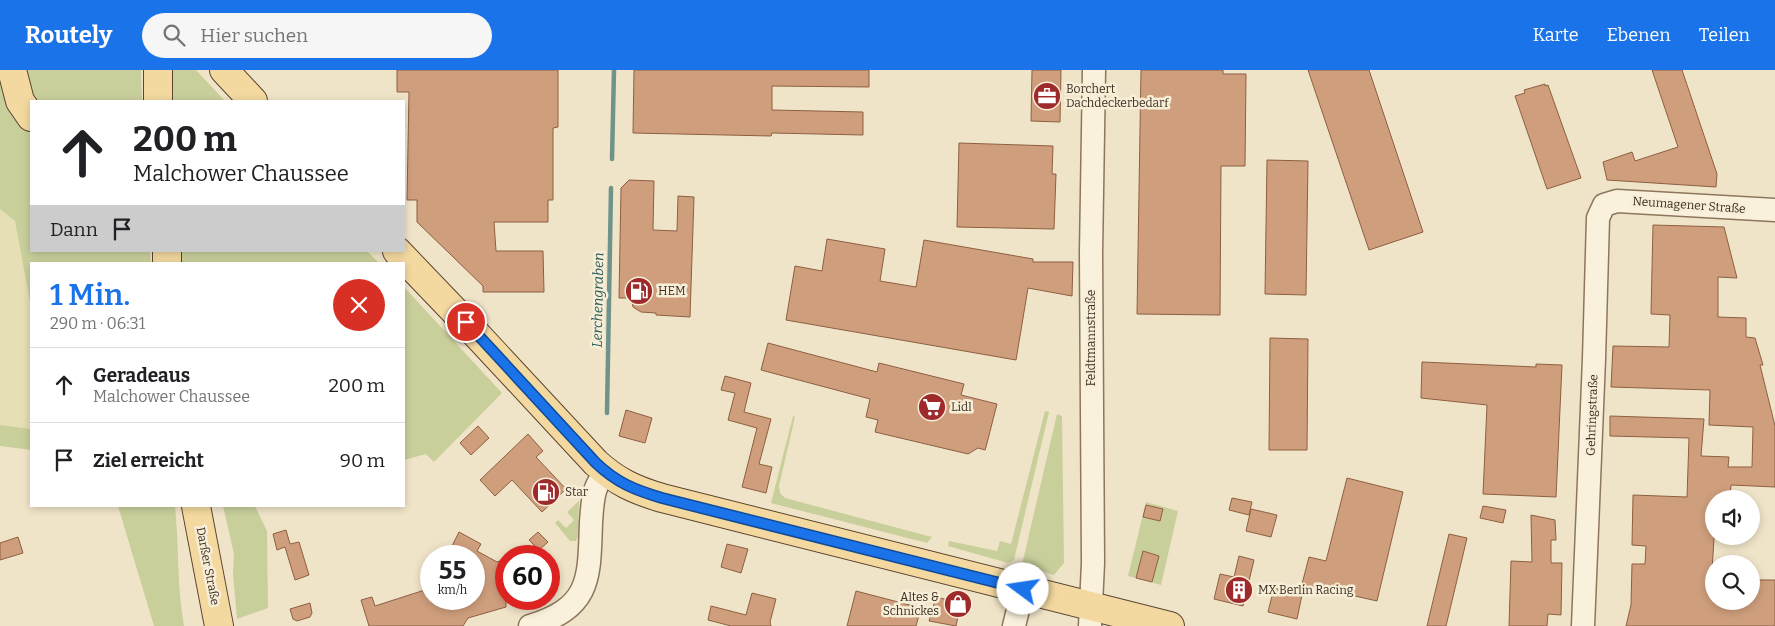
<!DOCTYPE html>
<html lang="de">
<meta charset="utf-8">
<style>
:root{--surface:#fff;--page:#f6f6f6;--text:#202124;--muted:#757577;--line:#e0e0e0;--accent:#1a73e8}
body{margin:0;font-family:Bitter,serif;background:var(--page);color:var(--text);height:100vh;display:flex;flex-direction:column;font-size:19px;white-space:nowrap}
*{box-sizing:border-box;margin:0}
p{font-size:16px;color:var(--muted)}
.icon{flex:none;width:28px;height:28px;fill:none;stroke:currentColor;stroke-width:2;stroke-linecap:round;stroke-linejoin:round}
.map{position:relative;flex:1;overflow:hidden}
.sheet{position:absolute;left:30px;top:192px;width:375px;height:245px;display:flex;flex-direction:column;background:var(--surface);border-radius:0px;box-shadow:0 2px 8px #0003}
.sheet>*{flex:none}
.guide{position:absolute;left:30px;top:30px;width:375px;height:152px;border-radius:0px;box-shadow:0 2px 8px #0003;background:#fff;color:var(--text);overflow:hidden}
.buttons{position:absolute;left:1705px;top:420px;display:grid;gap:10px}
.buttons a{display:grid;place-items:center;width:55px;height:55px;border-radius:50%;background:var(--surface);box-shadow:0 2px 8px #0003;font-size:25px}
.speed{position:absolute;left:420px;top:475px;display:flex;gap:10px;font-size:25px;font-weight:700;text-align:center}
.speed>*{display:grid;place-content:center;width:65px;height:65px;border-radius:50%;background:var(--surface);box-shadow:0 2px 8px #0003;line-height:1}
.speed small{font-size:12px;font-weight:400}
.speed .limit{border:8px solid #d22;background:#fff;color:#111}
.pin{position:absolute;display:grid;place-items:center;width:42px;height:42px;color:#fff;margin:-21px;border:2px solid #fff;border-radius:50%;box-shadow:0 1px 5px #0007}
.me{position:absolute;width:55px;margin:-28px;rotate:284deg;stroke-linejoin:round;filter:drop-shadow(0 0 4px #0008)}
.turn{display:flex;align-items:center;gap:18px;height:105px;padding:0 20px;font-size:22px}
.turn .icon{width:65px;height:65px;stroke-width:2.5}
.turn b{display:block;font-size:35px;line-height:42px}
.then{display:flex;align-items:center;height:48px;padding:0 20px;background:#0003;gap:10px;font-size:19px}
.round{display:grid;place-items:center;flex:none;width:52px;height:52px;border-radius:26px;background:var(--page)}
.head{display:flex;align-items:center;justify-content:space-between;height:85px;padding:0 20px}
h1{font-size:30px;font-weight:600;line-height:38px;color:var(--accent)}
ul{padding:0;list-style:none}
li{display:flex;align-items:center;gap:15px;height:75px;padding:0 20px;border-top:1px solid var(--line)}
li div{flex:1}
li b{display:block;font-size:19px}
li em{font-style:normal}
header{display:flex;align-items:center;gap:30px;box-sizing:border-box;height:70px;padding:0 25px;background:var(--accent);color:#fff}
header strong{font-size:24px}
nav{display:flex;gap:28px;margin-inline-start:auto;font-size:18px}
.search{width:350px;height:45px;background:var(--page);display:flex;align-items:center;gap:12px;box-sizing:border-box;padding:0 18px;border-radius:28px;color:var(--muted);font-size:19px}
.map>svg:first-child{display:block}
</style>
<header>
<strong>Routely</strong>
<div class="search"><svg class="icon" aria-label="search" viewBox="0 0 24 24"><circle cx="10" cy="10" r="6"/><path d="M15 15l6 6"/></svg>Hier suchen</div>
<nav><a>Karte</a><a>Ebenen</a><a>Teilen</a></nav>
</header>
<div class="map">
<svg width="1775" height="556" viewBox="0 0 1775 556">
<rect width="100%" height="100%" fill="#f0e4c8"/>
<path fill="#e6deb5" d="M 0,139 L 15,151 L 31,237 L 31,359 L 0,355 Z"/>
<path fill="#c9cf9b" d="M 0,0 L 19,49 L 31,61 L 31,181 L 150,181 L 151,194 L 31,194 L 31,237 L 15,151 L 0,139 Z
M 20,0 L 141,0 L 142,31 L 32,31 Z
M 171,0 L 196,0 L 225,31 L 172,31 Z
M 179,181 L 367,181 L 380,194 L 181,194 Z
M 404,217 L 502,323 L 434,392 L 426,384 L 404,390 Z
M 1045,341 L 1049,342 L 1014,490 L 1008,493 L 948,476 L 949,471 L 997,481 L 1000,471 L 1011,474 Z
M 1057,344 L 1062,346 L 1064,493 L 1054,505 L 1022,495 Z
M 793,346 L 795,347 L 779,416 L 780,423 L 785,428 L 932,467 L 927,473 L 771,433 Z
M 0,355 L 31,359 L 31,380 L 0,376 Z
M 579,431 L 578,467 L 576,471 L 570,471 L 555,453 L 558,450 L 566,458 L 574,450 L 567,442 Z
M 1146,432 L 1178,441 L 1161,515 L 1128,506 Z
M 118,436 L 175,436 C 179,476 177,517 184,556 L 154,556 Z
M 223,436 L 255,436 L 267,461 L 268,538 L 237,549 L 233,504 L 234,484 Z"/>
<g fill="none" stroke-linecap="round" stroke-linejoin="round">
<path stroke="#6f938a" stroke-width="4.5" d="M 612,89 L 614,0
M 607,343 L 611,118"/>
</g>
<path fill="#cf9f7d" stroke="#8d5f41" d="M 397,0 L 558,0 L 558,57 L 553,58 L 553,130 L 548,130 L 548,152 L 494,152 L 496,181 L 543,181 L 544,222 L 483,222 L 483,216 L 417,152 L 417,130 L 407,130 L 409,22 L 397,22 Z
M 634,0 L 869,0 L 869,17 L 772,16 L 772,40 L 863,42 L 863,65 L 772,63 L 771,66 L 633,63 Z
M 1032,0 L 1061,0 L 1060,52 L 1031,51 Z
M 1141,0 L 1223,0 L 1223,4 L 1246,4 L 1245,96 L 1221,96 L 1220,245 L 1137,244 Z
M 1308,0 L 1369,0 L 1423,162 L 1369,180 Z
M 1652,0 L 1682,0 L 1717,104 L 1716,117 L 1607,110 L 1603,92 L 1632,82 L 1635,91 L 1678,77 Z
M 1545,14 L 1545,16 L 1548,15 L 1581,108 L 1547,119 L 1515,26 L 1525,23 L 1524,20 Z
M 959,73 L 1053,76 L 1052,104 L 1056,104 L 1054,159 L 957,157 Z
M 1267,90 L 1308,91 L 1306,225 L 1265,224 Z
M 629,110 L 654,111 L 653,160 L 677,161 L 678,126 L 694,127 L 690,247 L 656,245 L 656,243 L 641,242 L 633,237 L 631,228 L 619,228 L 621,118 Z
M 1653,155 L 1724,157 L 1737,208 L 1718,207 L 1718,247 L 1746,248 L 1746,267 L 1755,268 L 1763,295 L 1760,295 L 1775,356 L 1775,417 L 1731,415 L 1730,429 L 1714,429 L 1714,469 L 1711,516 L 1714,516 L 1714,531 L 1751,531 L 1751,510 L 1775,510 L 1775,556 L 1626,556 L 1631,535 L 1632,494 L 1645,494 L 1646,476 L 1632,475 L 1633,425 L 1687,427 L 1689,368 L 1610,366 L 1610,346 L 1704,349 L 1701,386 L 1729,387 L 1728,397 L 1752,397 L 1753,357 L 1709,355 L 1710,320 L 1611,317 L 1613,276 L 1669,277 L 1670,245 L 1651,244 Z
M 827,169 L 885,179 L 880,211 L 916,217 L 924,170 L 1033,189 L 1033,192 L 1073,192 L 1072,226 L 1028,218 L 1016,290 L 786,250 L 795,196 L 822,201 Z
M 1270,268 L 1308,269 L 1307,380 L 1269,380 Z
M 768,273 L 877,302 L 879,293 L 964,314 L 961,325 L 997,334 L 986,377 L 985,380 L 978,378 L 968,384 L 875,362 L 878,350 L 866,347 L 870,329 L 761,300 Z
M 1422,292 L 1536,297 L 1536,294 L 1562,295 L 1556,427 L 1483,424 L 1487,335 L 1421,328 Z
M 725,306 L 751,313 L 744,342 L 771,349 L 759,394 L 772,397 L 766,423 L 742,417 L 757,358 L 728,350 L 735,323 L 721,320 Z
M 626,340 L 652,348 L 645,373 L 619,366 Z
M 478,356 L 489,368 L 471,385 L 460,373 Z
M 528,364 L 543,381 L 536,387 L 566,419 L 542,442 L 512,410 L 495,426 L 480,410 Z
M 1347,408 L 1403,422 L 1377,531 L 1302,514 L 1309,487 L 1326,491 Z
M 1232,428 L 1252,432 L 1249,445 L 1229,440 Z
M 1146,435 L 1163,439 L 1160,451 L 1143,447 Z
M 1483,436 L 1506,440 L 1503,453 L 1480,448 Z
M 1251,439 L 1277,445 L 1271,467 L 1246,461 Z
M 1531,445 L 1555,450 L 1556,470 L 1551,470 L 1551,493 L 1562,493 L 1561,545 L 1548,544 L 1547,556 L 1509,556 L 1511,491 L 1532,492 Z
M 286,460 L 290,474 L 299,472 L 309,505 L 295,510 L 285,477 L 277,480 L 273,464 Z
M 459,462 L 481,474 L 477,481 L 497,492 L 506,489 L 506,537 L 468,548 L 463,556 L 369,556 L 361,530 L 372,527 L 375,536 L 431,518 L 431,529 L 474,529 L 474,486 L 456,486 L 449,482 Z
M 538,462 L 548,472 L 539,480 L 529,470 Z
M 1449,464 L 1467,468 L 1446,556 L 1427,556 Z
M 18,467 L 23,483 L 0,490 L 0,473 Z
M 727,474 L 748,479 L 741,503 L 721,497 Z
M 1143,481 L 1159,486 L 1152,512 L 1136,508 Z
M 1239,486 L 1254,490 L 1243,536 L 1214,529 L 1220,504 L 1234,507 Z
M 1274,518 L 1302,525 L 1297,549 L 1268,542 Z
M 856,521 L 921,538 L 916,556 L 847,556 Z
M 752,523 L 776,529 L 770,552 L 771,556 L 731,556 L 708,550 L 711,536 L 746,545 Z
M 936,527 L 961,533 L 956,556 L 929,551 Z
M 310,533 L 312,543 L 310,547 L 297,551 L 293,549 L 290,539 Z"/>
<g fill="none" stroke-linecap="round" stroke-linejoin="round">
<defs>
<path id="minor" d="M 530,556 C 592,537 589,508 591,452 C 592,441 592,429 596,418 C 598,412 602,407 606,402
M 1014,556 L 1023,519
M 1090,556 L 1093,493 L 1091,183 L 1094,0
M 1583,556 L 1594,289 L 1598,148 L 1604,135 L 1617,131 L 1775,140"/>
<path id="major" d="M 12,0 L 20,31 L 31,47
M 158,0 L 158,31
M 224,0 L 253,31
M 167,181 L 167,194
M 397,181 L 465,252 L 596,393 C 617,412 635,420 662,428 L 1170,556
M 196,436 L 219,556"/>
</defs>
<use href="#minor" stroke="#8d765c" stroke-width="25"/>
<use href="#major" stroke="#5b4430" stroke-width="30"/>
<use href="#minor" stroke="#faf1dc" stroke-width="22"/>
<use href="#major" stroke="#f3d9a0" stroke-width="28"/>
</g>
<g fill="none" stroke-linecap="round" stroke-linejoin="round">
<defs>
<path id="route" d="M 466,252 L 596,393 C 617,413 635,420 662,428 L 1023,519"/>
</defs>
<use href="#route" stroke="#114b97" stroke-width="12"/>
<use href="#route" stroke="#1a73e8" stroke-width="9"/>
</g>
<defs>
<symbol id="office-disc" viewBox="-11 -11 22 22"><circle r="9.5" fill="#9e2a2b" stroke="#f7eed8"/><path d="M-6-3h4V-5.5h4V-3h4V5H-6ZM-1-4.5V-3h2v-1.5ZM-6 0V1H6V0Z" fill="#fff"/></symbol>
<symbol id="fuel-disc" viewBox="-11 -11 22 22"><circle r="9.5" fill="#9e2a2b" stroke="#f7eed8"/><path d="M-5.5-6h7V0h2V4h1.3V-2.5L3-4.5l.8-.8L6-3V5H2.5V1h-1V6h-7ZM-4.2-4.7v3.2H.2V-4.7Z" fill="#fff"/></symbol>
<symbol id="supermarket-disc" viewBox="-11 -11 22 22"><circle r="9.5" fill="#9e2a2b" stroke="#f7eed8"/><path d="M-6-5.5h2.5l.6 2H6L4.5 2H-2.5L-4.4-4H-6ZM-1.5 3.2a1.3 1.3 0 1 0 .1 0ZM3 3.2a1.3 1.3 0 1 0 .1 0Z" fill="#fff"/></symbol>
<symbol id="building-disc" viewBox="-11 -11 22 22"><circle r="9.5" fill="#9e2a2b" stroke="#f7eed8"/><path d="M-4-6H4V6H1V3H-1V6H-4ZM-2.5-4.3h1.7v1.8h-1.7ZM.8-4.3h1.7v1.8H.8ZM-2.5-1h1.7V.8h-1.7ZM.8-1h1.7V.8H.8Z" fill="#fff"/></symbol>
<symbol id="shop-disc" viewBox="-11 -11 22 22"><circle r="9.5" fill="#9e2a2b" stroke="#f7eed8"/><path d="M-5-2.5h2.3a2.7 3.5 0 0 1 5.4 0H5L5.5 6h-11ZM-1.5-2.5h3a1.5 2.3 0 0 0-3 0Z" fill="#fff"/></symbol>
</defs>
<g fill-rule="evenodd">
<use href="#office-disc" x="1031" y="10" width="32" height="32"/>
<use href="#fuel-disc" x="623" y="205" width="32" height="32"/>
<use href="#supermarket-disc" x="916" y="321" width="32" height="32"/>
<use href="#fuel-disc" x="530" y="406" width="32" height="32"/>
<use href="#building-disc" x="1223" y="504" width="32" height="32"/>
<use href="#shop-disc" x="942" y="518" width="32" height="32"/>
</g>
<g text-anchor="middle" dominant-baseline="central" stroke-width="5" stroke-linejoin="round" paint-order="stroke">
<g font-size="12" fill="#3d2e20" stroke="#f7eed8" text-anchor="start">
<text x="1066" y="19">Borchert<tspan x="1066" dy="14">Dachdeckerbedarf</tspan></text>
<text x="658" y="221">HEM</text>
<text x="951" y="337">Lidl</text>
<text x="565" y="422">Star</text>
<text x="1258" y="520">MX Berlin Racing</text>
<text x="939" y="527" text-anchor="end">Altes &amp;<tspan x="939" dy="14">Schnickes</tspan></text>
</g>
<g font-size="12" fill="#3d2e20" stroke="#f7eed8">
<text transform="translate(1689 135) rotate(4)">Neumagener Straße</text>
<text transform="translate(1091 268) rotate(-90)">Feldtmannstraße</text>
<text transform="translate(1592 345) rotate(-88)">Gehringstraße</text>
<text transform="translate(208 496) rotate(79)">Darßer Straße</text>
</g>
<g font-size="14" font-style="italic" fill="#2f5d5a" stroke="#f7eed8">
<text transform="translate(598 230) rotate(-89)">Lerchengraben</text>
</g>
</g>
</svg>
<div class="buttons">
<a><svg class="icon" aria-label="sound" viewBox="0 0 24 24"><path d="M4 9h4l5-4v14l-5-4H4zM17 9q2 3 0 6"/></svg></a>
<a><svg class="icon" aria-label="search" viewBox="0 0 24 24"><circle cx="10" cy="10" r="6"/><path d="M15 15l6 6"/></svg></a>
</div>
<div class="speed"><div>55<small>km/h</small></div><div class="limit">60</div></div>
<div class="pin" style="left:466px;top:252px;background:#d93025"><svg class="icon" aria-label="arrive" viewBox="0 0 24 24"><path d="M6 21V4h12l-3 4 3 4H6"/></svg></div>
<svg class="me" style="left:1023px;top:519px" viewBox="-20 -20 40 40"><circle r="19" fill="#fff"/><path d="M0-13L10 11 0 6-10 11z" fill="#1a73e8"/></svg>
<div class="guide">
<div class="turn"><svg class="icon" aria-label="ahead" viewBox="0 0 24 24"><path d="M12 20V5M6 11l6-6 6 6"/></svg><div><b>200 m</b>Malchower Chaussee</div></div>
<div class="then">Dann<svg class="icon" aria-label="arrive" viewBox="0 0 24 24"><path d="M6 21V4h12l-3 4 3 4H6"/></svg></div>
</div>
<section class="sheet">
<div class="head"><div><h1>1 Min.</h1><p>290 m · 06:31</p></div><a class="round" style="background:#d93025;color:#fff"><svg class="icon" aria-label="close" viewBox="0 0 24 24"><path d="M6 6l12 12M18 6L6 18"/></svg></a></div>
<ul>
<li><svg class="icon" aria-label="ahead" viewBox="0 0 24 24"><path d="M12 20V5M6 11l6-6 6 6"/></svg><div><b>Geradeaus</b><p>Malchower Chaussee</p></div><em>200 m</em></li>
<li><svg class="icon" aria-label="arrive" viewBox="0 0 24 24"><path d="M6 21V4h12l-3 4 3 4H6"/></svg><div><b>Ziel erreicht</b></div><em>90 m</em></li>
</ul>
</section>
</div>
